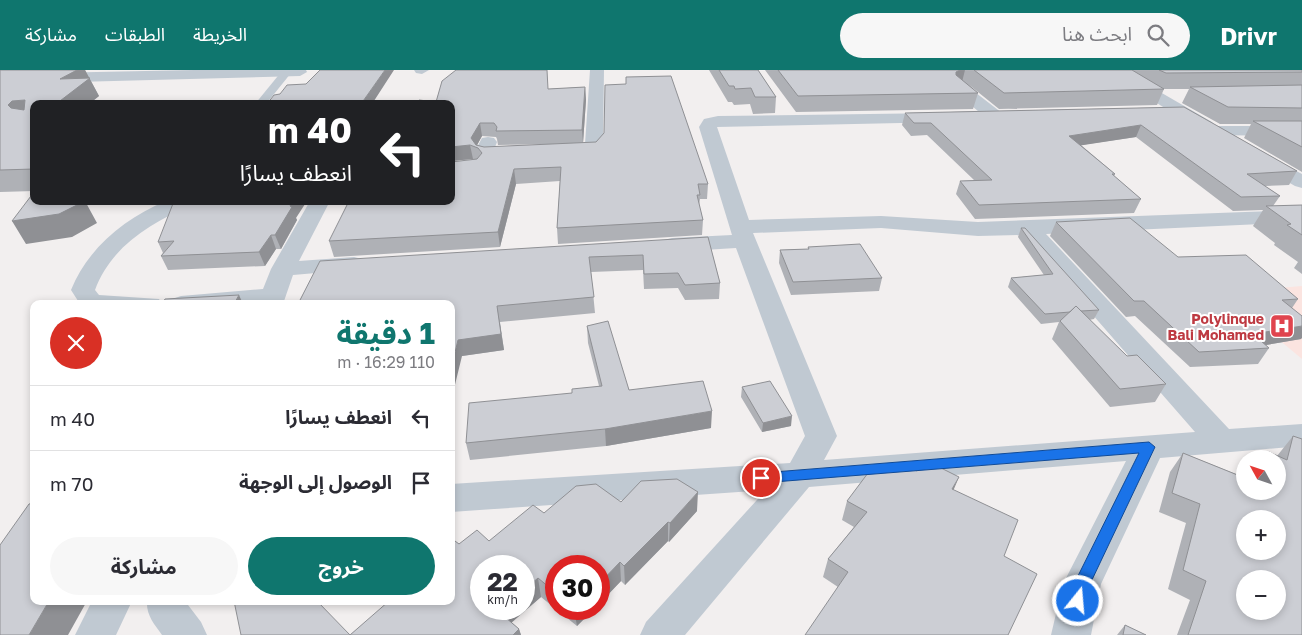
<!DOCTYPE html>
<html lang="ar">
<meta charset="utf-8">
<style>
:root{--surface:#fff;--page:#f7f7f7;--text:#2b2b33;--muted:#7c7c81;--line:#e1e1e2;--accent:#0f766e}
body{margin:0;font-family:"Golos Text","Noto Sans Arabic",sans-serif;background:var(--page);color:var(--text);direction:rtl;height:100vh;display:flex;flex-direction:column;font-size:19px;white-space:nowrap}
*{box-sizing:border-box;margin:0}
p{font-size:16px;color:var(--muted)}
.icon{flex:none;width:28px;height:28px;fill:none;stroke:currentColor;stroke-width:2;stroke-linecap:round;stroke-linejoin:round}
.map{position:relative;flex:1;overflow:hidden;direction:ltr}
.sheet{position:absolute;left:30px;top:230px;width:425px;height:305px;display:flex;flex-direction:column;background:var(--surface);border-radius:10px;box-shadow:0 2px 8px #0003;direction:rtl}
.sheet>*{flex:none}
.hud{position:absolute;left:30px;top:30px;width:425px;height:105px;border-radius:10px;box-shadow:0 2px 8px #0003;direction:rtl;background:#202124;color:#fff;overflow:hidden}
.needle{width:32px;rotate:310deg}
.buttons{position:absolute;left:1236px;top:380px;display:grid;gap:10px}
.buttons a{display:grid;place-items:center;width:50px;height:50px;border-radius:50%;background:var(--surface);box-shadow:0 2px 8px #0003;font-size:25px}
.speed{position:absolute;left:470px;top:485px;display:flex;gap:10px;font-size:25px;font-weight:700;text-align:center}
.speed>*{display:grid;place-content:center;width:65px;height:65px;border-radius:50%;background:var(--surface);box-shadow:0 2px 8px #0003;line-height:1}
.speed small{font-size:12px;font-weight:400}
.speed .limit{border:8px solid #d22;background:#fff;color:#111}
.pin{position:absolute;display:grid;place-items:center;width:42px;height:42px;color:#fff;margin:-21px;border:2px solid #fff;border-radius:50%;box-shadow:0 1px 5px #0007}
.me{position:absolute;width:55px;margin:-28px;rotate:17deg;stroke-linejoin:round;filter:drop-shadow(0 0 4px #0008)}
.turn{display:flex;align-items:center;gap:18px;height:105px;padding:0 20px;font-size:22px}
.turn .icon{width:65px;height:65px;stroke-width:2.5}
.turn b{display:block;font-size:35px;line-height:42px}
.round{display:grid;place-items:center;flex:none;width:52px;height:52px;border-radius:26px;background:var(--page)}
.summary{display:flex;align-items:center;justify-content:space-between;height:85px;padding:0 20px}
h1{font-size:30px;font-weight:700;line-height:38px;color:var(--accent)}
.cta{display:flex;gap:10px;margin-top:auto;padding:10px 20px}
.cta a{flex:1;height:58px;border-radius:30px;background:var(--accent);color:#fff;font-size:20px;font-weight:700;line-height:58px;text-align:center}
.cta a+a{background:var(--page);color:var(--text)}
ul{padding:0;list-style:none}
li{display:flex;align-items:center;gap:15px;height:65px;padding:0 20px;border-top:1px solid var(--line)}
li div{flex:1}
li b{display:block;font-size:19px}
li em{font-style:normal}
header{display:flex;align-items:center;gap:30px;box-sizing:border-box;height:70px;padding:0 25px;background:var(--accent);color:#fff}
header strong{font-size:24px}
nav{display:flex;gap:28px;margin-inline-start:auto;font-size:18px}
.search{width:350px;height:45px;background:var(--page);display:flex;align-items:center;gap:12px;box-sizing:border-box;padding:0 18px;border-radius:28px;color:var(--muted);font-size:19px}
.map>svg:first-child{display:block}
</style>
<header>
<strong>Drivr</strong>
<div class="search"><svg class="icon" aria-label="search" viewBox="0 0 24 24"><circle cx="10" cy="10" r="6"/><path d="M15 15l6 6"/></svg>ابحث هنا</div>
<nav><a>الخريطة</a><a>الطبقات</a><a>مشاركة</a></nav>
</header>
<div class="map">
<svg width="1302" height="565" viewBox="0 0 1302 565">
<rect width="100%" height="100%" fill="#f2efef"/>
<path fill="#fbe4e0" d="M 1302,216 L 1302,289 L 1223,223 Z"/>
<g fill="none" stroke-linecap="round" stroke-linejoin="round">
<path fill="#c0c9d2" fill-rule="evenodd" d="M 282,1 L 291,3 L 266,34 L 255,34 Z"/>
<path fill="#c0c9d2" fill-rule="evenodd" d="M 194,0 L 306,0 L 307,2 L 300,6 L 0,14 L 0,4 Z
M 414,0 L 429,0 L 422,4 L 416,3 Z
M 590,0 L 604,0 L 603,77 C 594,90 571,89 557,86 L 555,82 L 557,78 L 585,74 Z
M 1104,0 L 1122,0 L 1212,52 L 1215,56 L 1302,56 L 1302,66 L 1209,65 L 1206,61 L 1200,60 Z
M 961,14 L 967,16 L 1002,43 L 1004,47 L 1002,51 L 990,51 L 955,22 L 953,19 L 955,16 Z
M 941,43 L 947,44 L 949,48 L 947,52 L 717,57 L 749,150 L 881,146 L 978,152 L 1302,140 L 1302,152 L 1046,164 L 1229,359 L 1302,354 L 1302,376 L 1160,388 L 1101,514 L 1091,565 L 1051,565 L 1063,514 L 1126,391 L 809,417 L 685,565 L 640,565 L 646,552 L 766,420 L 451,442 L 451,414 L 790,393 L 805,366 L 736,178 L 672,182 L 664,180 L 661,175 L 664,170 L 672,168 L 732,165 L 699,57 L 704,49 L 718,46 ZM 881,158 L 978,166 L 1023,165 L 1195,362 L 824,390 L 837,366 L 753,163 Z
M 488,67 L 494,68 L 497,72 L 495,77 L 523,79 L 525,83 L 523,87 L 479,87 L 475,81 L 482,68 Z
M 1262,83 L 1302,104 L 1302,118 L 1295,116 L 1255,93 L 1253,89 L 1255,85 Z
M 166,131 L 195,131 L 192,135 C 151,153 112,175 95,220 L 99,225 L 159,229 L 162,234 L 80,234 L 71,220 C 88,178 125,148 166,131 Z
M 310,131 L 330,131 L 299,191 L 354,187 L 362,189 L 366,194 L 362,199 L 293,205 L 283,234 L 169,234 L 172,229 L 181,226 L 263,219 L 271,199 Z
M 92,531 L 132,531 L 116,565 L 75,565 Z
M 147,531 L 185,531 L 201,552 L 207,565 L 162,565 C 154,554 146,545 147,531 Z"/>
</g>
<path fill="#afb1b6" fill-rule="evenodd" d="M 0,0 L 85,0 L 99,26 L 89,34 L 34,34 L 34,121 L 0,122 Z
M 709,0 L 758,0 L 776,27 L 775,43 L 753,44 L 750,34 L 734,35 L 732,32 L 728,32 Z
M 765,0 L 1302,0 L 1302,102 L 1244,68 L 1251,54 L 1220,54 L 1182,33 L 1189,19 L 1164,19 L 1157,35 L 999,39 L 968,14 L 978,23 L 973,39 L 796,42 Z
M 585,17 L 586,30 L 583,73 L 708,114 L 707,129 L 700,129 L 699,135 L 703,150 L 702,165 L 558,174 L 557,158 L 560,111 L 516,114 L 500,177 L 334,187 L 329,171 L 472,89 L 451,91 L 451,34 L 436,32 L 548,19 ZM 482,66 L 496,67 L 497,69 L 498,75 L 558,74 L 484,77 L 477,75 Z
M 1184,37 L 1297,101 L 1289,115 L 1265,116 L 1280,126 L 1273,136 L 1302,135 L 1302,204 L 1294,198 L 1298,192 L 1274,175 L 1275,173 L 1253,156 L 1263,140 L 1233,141 L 1136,67 L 1081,75 L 1115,104 L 1114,106 L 1141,129 L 1134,143 L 975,149 L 956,124 L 960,111 L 974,110 L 927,65 L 911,66 L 902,55 L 905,43 Z
M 296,148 L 297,150 L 281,179 L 276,179 L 265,196 L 168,200 L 161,186 L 163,183 L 158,172 Z
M 1056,152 L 1178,187 L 1298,229 L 1292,238 L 1301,269 L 1266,275 L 1269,278 L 1258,294 L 1190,297 L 1135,246 L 1126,247 L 1050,166 Z
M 1021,158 L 1099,240 L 1094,249 L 1089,250 L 1127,286 L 1166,314 L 1155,332 L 1110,337 L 1052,269 L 1059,252 L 1041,254 L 1008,217 L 1011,208 L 1044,205 L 1018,167 Z
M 708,167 L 720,213 L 719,229 L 685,230 L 678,218 L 644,219 L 643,200 L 591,202 L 595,243 L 500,252 L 504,280 L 462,286 L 451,234 L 298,234 Z
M 808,177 L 882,208 L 879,221 L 791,225 L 779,193 L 780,180 L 808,179 Z
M 587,256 L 629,320 L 711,358 L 606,376 L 470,390 L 466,373 L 572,323 L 599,316 L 588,273 Z
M 742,317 L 791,356 L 762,362 L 741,327 Z
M 1293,366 L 1302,565 L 1177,565 L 1190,530 L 1168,519 L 1186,453 L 1159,442 L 1170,402 L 1183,383 L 1278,421 L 1278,389 L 1263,389 L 1269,382 L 1277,386 Z
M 917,401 L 838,517 L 823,507 L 828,489 L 854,457 L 842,450 L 847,431 Z
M 621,432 L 697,441 L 669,472 L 668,471 L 625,515 L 621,511 L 599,534 L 599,496 L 556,496 L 556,539 L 594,539 L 577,556 L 541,527 L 511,552 L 519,559 L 521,565 L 241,565 L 350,565 L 459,474 L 489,471 L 544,443 Z
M 1125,555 L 1146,565 L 1117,565 Z"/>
<path fill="#8f9094" d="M 77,0 L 85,0 L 99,26 L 89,34 L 56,34 L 60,9 Z
M 385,0 L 394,0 L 372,34 L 361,34 Z
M 960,0 L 965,0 L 962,12 L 952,17 L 956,2 Z
M 585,17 L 586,30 L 583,73 L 582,60 Z
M 25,30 L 34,46 L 19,54 L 8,35 L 12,31 Z
M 480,53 L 482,66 L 476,77 L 471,68 Z
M 1141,55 L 1136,67 L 1064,78 L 1069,66 Z
M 470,75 L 473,89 L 451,91 L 451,77 Z
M 514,99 L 516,114 L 500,177 L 498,162 Z
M 85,131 L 97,153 L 72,167 L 26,174 L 12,151 Z
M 293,131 L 307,131 L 296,148 L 297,150 L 281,179 L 275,165 L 290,136 Z
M 271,165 L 276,179 L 265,196 L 259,182 Z
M 239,225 L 243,234 L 234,234 Z
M 497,236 L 504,280 L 462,286 L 451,331 L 451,299 L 458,270 Z
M 1302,256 L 1302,268 L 1301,269 L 1242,279 L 1253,264 Z
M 712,341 L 711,358 L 606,376 L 605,359 Z
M 792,346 L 791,356 L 762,362 L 763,353 Z
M 959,407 L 951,426 L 952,419 Z
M 698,422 L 697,441 L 669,472 L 670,453 Z
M 668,452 L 668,471 L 625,515 L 624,496 Z
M 620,492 L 621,511 L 599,534 L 599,514 Z
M 538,508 L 541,527 L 503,560 L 498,541 L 501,539 L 524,539 L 524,520 Z
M 49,531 L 87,531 L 68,565 L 29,565 Z
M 574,539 L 594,539 L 577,556 Z
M 519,559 L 521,565 L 513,565 Z"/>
<path fill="#ccced4" stroke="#8f9094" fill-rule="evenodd" d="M 0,0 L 77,0 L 60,9 L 90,8 L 56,34 L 34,34 L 34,99 L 0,100 ZM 25,30 L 24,40 L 11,38 L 8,35 L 12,31 Z
M 320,0 L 385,0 L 361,34 L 267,34 L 274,25 L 280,24 L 287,15 L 306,14 Z
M 456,0 L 547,0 L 548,19 L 585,17 L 582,60 L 496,61 L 497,57 L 494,53 L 480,53 L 471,68 L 476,75 L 484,77 L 596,72 L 604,63 L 605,15 L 626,14 L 626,7 L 671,6 L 708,114 L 698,114 L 700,125 L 697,125 L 703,150 L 557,158 L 561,97 L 514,99 L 498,162 L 329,171 L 349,131 L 451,131 L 451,92 L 477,89 L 482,83 L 478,78 L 470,75 L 451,77 L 451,34 L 415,34 L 419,30 L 436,32 L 442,11 Z
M 719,0 L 758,0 L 776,27 L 755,27 L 751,18 L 735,19 L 734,16 L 729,16 Z
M 778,0 L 960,0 L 956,2 L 956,5 L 978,23 L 798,26 Z
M 974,0 L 1132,0 L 1164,19 L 1004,23 Z
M 1159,0 L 1302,0 L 1302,2 L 1166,3 Z
M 1302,15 L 1302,38 L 1228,37 L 1190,17 Z
M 1184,37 L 1297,101 L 1247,104 L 1280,126 L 1241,127 L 1141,55 L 1069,66 L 1115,104 L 1112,104 L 1141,129 L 979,135 L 960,111 L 992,110 L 931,53 L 914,53 L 905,43 Z
M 1253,51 L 1302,51 L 1302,77 Z
M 34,122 L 34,131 L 85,131 L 59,144 L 12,151 Z
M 174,131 L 293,131 L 290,136 L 292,137 L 275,165 L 271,165 L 259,182 L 161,186 L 174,171 L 158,172 Z
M 1302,135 L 1302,165 L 1287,155 L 1291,154 L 1266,136 Z
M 1130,148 L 1178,187 L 1246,185 L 1298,229 L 1282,230 L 1302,246 L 1302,256 L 1253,264 L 1269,278 L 1199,282 L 1144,231 L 1134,231 L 1056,152 Z
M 1021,158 L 1025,158 L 1099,240 L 1081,241 L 1076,236 L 1070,242 L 1045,244 L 1011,208 L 1053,204 Z
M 708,167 L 720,213 L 685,215 L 678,203 L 644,204 L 643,185 L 589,187 L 594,227 L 497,236 L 501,264 L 458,270 L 451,299 L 451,234 L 298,234 L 320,191 Z
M 860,174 L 882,208 L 793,212 L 780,180 L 809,179 L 808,177 Z
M 239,225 L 234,234 L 162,234 L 165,229 Z
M 1076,236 L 1127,286 L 1137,285 L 1166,314 L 1120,319 L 1060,251 Z
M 608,251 L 629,320 L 703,311 L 712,341 L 605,359 L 466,373 L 469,333 L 572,323 L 572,319 L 602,316 L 587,256 Z
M 770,311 L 792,346 L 763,353 L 742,317 Z
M 1293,366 L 1302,369 L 1302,565 L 1188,565 L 1206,511 L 1183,500 L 1200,434 L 1172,423 L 1183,383 L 1245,408 L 1245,421 L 1278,421 L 1278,389 L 1267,389 L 1269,382 L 1287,390 ZM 1245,449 L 1278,449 L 1278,481 L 1245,481 ZM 1245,509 L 1278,509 L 1278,541 L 1245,541 Z
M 924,391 L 927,391 L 959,407 L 952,419 L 1018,450 L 1004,486 L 1037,504 L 1008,565 L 805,565 L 848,502 L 828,489 L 867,442 L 847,431 L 874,395 L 901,393 L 917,401 Z
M 677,409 L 698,422 L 670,453 L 668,452 L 624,496 L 620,492 L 599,514 L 599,496 L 556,496 L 556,523 L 538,508 L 524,520 L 524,496 L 481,496 L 481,539 L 501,539 L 498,541 L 519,559 L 513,565 L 241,565 L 234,531 L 317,531 L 350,565 L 389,531 L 451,531 L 451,468 L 459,474 L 477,460 L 489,471 L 533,435 L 544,443 L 576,416 L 596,414 L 621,432 L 641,411 Z
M 34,433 L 34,531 L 49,531 L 29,565 L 0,565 L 0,475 L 29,434 Z
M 1125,555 L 1146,565 L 1123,565 Z"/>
<path fill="#1a73e8" stroke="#114b97" d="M 1149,372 L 1155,377 L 1090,514 L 1084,536 L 1078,538 L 1073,536 L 1070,531 L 1074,514 L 1139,383 L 761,413 L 755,408 L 761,403 Z"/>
<defs>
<symbol id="hospital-square" viewBox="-11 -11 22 22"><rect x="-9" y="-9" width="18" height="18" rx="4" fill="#e0444e" stroke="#fff"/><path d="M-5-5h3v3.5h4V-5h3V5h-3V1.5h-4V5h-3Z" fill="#fff"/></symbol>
</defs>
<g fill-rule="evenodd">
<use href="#hospital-square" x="1268" y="242" width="28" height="28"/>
</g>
<g text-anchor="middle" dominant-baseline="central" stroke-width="4" stroke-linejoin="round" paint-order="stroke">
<g font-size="14" font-weight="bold" fill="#be3a42" stroke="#fff" text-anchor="end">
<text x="1264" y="248">Polylinque<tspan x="1264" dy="16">Bali Mohamed</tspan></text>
</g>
</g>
</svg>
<div class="buttons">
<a><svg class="needle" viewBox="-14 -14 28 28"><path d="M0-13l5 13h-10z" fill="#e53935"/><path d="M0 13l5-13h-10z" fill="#7c7c81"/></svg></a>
<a>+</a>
<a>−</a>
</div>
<div class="speed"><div>22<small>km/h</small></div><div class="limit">30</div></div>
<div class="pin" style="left:761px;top:408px;background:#d93025"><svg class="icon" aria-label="arrive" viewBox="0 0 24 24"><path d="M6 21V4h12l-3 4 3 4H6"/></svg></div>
<svg class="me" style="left:1078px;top:531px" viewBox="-20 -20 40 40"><circle r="17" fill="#1a73e8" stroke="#fff" stroke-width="3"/><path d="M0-11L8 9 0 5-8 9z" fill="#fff"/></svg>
<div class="hud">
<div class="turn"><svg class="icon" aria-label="left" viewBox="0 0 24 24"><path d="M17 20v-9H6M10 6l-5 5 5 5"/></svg><div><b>40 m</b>انعطف يسارًا</div></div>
</div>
<section class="sheet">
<div class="summary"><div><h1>1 دقيقة</h1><p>110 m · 16:29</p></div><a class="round" style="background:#d93025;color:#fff"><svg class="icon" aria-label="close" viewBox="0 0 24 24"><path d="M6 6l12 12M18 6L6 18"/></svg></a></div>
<ul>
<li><svg class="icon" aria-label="left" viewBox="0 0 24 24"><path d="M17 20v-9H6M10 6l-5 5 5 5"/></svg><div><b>انعطف يسارًا</b></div><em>40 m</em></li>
<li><svg class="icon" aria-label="arrive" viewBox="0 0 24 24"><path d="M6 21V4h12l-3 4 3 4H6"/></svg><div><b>الوصول إلى الوجهة</b></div><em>70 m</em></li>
</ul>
<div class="cta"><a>خروج</a><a>مشاركة</a></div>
</section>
</div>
